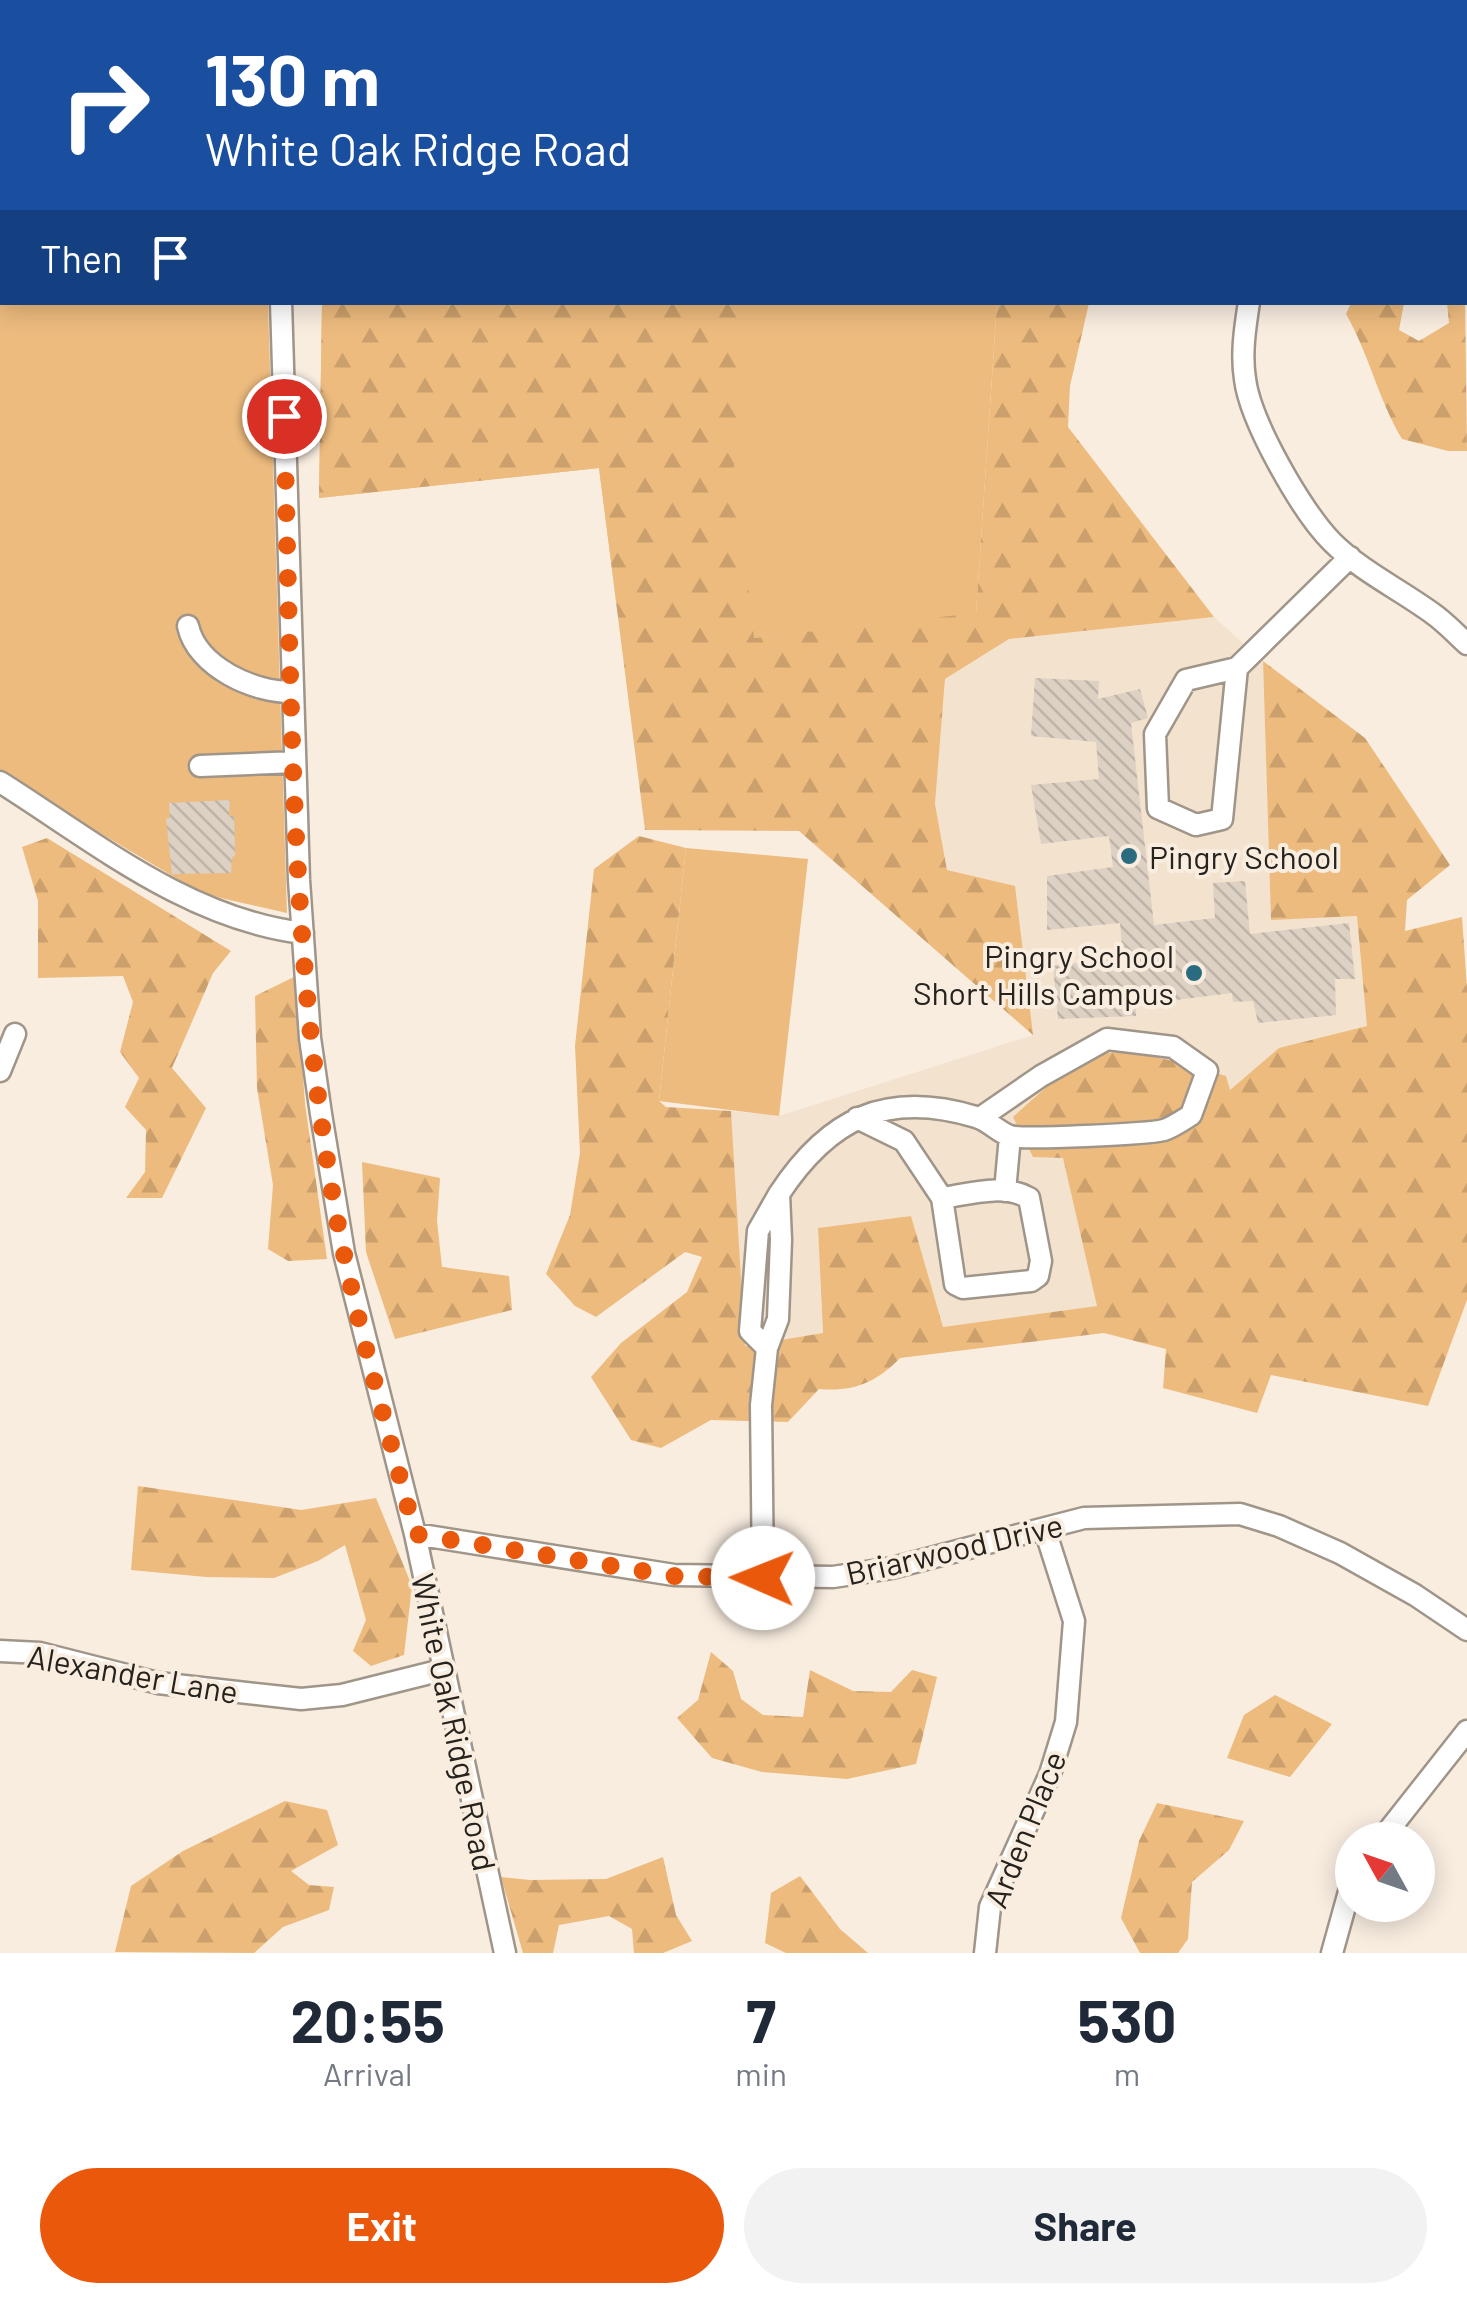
<!DOCTYPE html>
<style>
:root{--surface:#fff;--page:#f2f2f3;--text:#1f2937;--muted:#747a83;--accent:#ea580c}
body{margin:0;font-family:Barlow,sans-serif;background:var(--page);color:var(--text);height:100vh;display:flex;flex-direction:column;font-size:38px;white-space:nowrap}
*{box-sizing:border-box;margin:0}
p{font-size:32px;color:var(--muted)}
.icon{flex:none;width:55px;height:55px;fill:none;stroke:currentColor;stroke-width:2;stroke-linecap:round;stroke-linejoin:round}
.map{position:relative;height:1953px;overflow:hidden}
.drawer{display:flex;flex-direction:column;background:var(--surface);flex:1}
.drawer>*{flex:none}
.hud{position:absolute;left:0px;top:0px;width:1468px;height:305px;box-shadow:0 5px 25px #0003;background:#1a4fa0;color:#fff;overflow:hidden}
.needle{width:65px;rotate:310deg}
.tools{position:absolute;left:1335px;top:1822px;display:grid;gap:20px}
.tools a{display:grid;place-items:center;width:100px;height:100px;border-radius:50%;background:var(--surface);box-shadow:0 5px 25px #0003;font-size:50px}
.pin{position:absolute;display:grid;place-items:center;width:85px;height:85px;color:#fff;margin:-42px;border:5px solid #fff;border-radius:50%;box-shadow:0 2px 10px #0007}
.me{position:absolute;width:110px;margin:-55px;rotate:271deg;stroke-linejoin:round;filter:drop-shadow(0 0 8px #0008)}
.turn{display:flex;align-items:center;gap:35px;height:210px;padding:0 40px;font-size:45px}
.turn .icon{width:130px;height:130px;stroke-width:2.5}
.turn b{display:block;font-size:70px;line-height:85px}
.then{display:flex;align-items:center;height:95px;padding:0 40px;background:#0003;gap:20px;font-size:38px}
.eta{display:flex;justify-content:space-evenly;align-items:center;height:170px;text-align:center}
.eta b{font-size:60px;font-weight:700;line-height:70px}
.primary-button{display:flex;gap:20px;margin-top:auto;padding:20px 40px}
.primary-button a{flex:1;height:115px;border-radius:60px;background:var(--accent);color:#fff;font-size:40px;font-weight:700;line-height:115px;text-align:center}
.primary-button a+a{background:var(--page);color:var(--text)}
.map>svg:first-child{display:block}
</style>
<div class="map">
<svg width="1467" height="1953" viewBox="0 0 1467 1953">
<defs>
<pattern id="forest-firs" width="22" height="20" patternUnits="userSpaceOnUse" patternTransform="scale(2.5)"><rect width="22" height="20" fill="#edbb7e"/><path d="M5 1l3.5 6h-7zM16 11l3.5 6h-7z" fill="#cba06c"/></pattern>
<pattern id="building-back-hatch" width="6" height="6" patternUnits="userSpaceOnUse" patternTransform="scale(2.5)"><rect width="6" height="6" fill="#ddd1c4"/><path d="M-1 5l2 2M0 0l6 6M5-1l2 2" fill="none" stroke="#beb3a8"/></pattern>
</defs>
<rect width="100%" height="100%" fill="#f9ede0"/>
<path fill="#f3e2ce" d="M 1214,617 L 1263,661 L 1271,919 L 1358,916 L 1368,1026 L 1279,1048 L 1224,1095 L 1098,1306 L 943,1327 L 911,1216 L 818,1228 L 823,1334 L 744,1346 L 731,1111 L 779,1116 L 1033,1035 L 947,870 L 935,804 L 945,679 L 1009,639 Z"/>
<path fill="#edbb7e" d="M 0,95 L 2,302 L 268,303 L 287,913 L 203,894 L 0,774 Z
M 322,303 L 997,303 L 976,614 L 754,638 L 630,706 L 599,468 L 319,498 Z
M 686,848 L 808,859 L 779,1116 L 659,1101 Z"/>
<path fill="url(#forest-firs)" d="M 1465,298 L 1467,451 L 1448,451 L 1402,439 C 1378,399 1369,354 1346,314 L 1351,303 L 1404,303 L 1399,330 L 1419,341 L 1449,323 L 1447,303 L 1465,302 Z
M 322,303 L 740,303 L 734,472 L 754,638 L 976,613 L 997,303 L 1089,303 L 1070,386 L 1068,427 L 1214,617 L 1009,639 L 945,679 L 935,804 L 947,870 L 1015,886 L 1033,1035 L 799,831 L 645,830 L 599,468 L 319,498 Z
M 1263,661 L 1365,738 L 1450,865 L 1407,900 L 1405,931 L 1462,917 L 1467,988 L 1467,1300 L 1428,1406 L 1271,1375 L 1257,1413 L 1163,1388 L 1166,1349 L 1104,1333 L 900,1358 C 876,1383 853,1392 819,1389 L 788,1422 L 711,1420 L 661,1448 L 631,1440 L 591,1377 L 621,1343 L 687,1292 L 702,1257 L 685,1252 L 596,1317 L 575,1306 L 546,1274 L 570,1215 L 580,1153 L 575,1046 L 594,869 L 639,836 L 686,848 L 659,1101 L 666,1107 L 731,1111 L 745,1346 L 823,1333 L 818,1228 L 911,1216 L 943,1327 L 1097,1306 L 1063,1158 L 1033,1157 L 1013,1117 C 1038,1095 1069,1063 1102,1054 C 1132,1047 1196,1067 1226,1076 L 1230,1090 L 1279,1048 L 1367,1026 L 1357,916 L 1271,920 Z
M 47,838 L 231,951 L 213,973 L 172,1068 L 206,1108 L 162,1198 L 126,1198 L 145,1172 L 146,1130 L 125,1107 L 139,1078 L 120,1052 L 133,1002 L 123,976 L 38,978 L 38,901 L 22,847 Z
M 296,976 L 305,1104 L 327,1259 L 288,1261 L 268,1249 L 273,1185 L 257,1088 L 255,996 Z
M 362,1162 L 440,1178 L 437,1221 L 442,1267 L 509,1276 L 512,1310 L 395,1339 L 366,1252 Z
M 138,1486 L 301,1510 L 376,1498 L 412,1586 L 404,1655 L 371,1666 L 353,1651 L 366,1620 L 345,1545 L 318,1561 L 274,1578 L 206,1577 L 131,1570 Z
M 711,1652 L 733,1671 L 741,1699 L 763,1715 L 803,1717 L 810,1670 L 853,1691 L 891,1692 L 912,1670 L 937,1677 L 916,1764 L 847,1779 L 762,1772 L 712,1758 L 677,1718 L 698,1700 Z
M 1275,1695 L 1332,1724 L 1290,1777 L 1227,1758 L 1244,1715 Z
M 285,1801 L 327,1810 L 338,1845 L 291,1871 L 309,1885 L 334,1887 L 329,1910 L 283,1927 L 254,1953 L 115,1952 L 131,1886 L 183,1851 Z
M 1157,1803 L 1244,1821 L 1229,1850 L 1192,1882 L 1188,1939 L 1178,1953 L 1140,1953 L 1121,1918 L 1139,1841 Z
M 663,1857 L 676,1915 L 692,1941 L 663,1953 L 634,1953 L 632,1929 L 609,1916 L 559,1925 L 553,1953 L 523,1953 L 501,1877 L 530,1880 L 606,1879 Z
M 800,1876 L 840,1929 L 868,1953 L 786,1953 L 765,1943 L 771,1893 Z"/>
<path fill="url(#building-back-hatch)" d="M 1035,678 L 1099,681 L 1098,699 L 1140,689 L 1148,718 L 1131,723 L 1154,925 L 1215,918 L 1213,883 L 1245,881 L 1250,934 L 1349,923 L 1355,979 L 1335,979 L 1336,1015 L 1258,1023 L 1253,1001 L 1233,1002 L 1232,993 L 1136,1005 L 1136,1016 L 1058,1019 L 1053,966 L 1123,957 L 1120,923 L 1047,930 L 1047,876 L 1113,867 L 1109,836 L 1041,844 L 1031,785 L 1099,779 L 1096,742 L 1031,736 Z
M 230,800 L 229,816 L 234,816 L 235,856 L 232,857 L 231,873 L 172,874 L 166,818 L 170,818 L 169,803 Z"/>
<g fill="none" stroke-linecap="round" stroke-linejoin="round">
<defs>
<path id="minor" d="M 297,2 L 297,0
M 701,2 L 701,0
M 1271,2 L 1271,0
M 0,68 L 2,68
M 1465,166 L 1467,166
M 281,302 L 299,880 L 310,1038 L 321,1114 L 344,1253 L 415,1534 L 505,1953
M 1249,302 C 1245,328 1241,354 1245,379 C 1250,421 1302,512 1332,542 C 1361,571 1399,589 1432,613 C 1445,622 1456,634 1467,644
M 188,626 C 197,667 254,693 293,692
M 1237,668 L 1222,819 L 1196,825 L 1158,808 L 1155,734 L 1186,680 L 1237,668 L 1350,557
M 200,766 L 295,762
M 0,782 C 95,842 188,919 303,933
M 0,1071 L 15,1034
M 857,1118 L 904,1141 L 942,1198 L 955,1284 L 963,1288 L 1031,1281 L 1038,1276 L 1041,1261 L 1029,1198 C 1003,1183 969,1194 942,1198
M 1005,1191 L 1010,1136
M 779,1194 C 829,1118 886,1090 976,1117 C 988,1120 998,1132 1010,1136 C 1023,1140 1149,1134 1164,1130 C 1173,1127 1183,1120 1191,1115 L 1207,1071 L 1173,1047 L 1107,1039 L 1041,1076 L 980,1118
M 415,1534 L 674,1575 L 833,1577 L 892,1568 L 1084,1518 L 1240,1514 L 1279,1526 L 1340,1553 L 1415,1595 L 1467,1630
M 763,1577 L 761,1405 L 767,1348 L 778,1319 L 781,1240 L 779,1194 L 758,1231 L 750,1331 L 767,1348
M 0,1651 L 40,1653 L 158,1683 L 301,1699 L 342,1695 L 442,1670
M 1381,1840 L 1467,1731
M 985,1953 L 990,1907 L 1050,1774 L 1066,1722 L 1074,1621 L 1045,1530
M 1332,1953 L 1352,1881"/>
</defs>
<use href="#minor" stroke="#a09589" stroke-width="25"/>
<use href="#minor" stroke="#fff" stroke-width="20"/>
</g>
<g fill="none" stroke-linecap="round" stroke-linejoin="round">
<path stroke="#ea580c" stroke-width="18" stroke-dasharray="0 32.4" d="M 284,416 C 291,668 289,923 329,1173 C 348,1295 384,1415 415,1534 L 674,1576 L 763,1578"/>
</g>
<g fill="#2a6b7f" stroke="#f9ede0" stroke-width="4">
<circle cx="1129" cy="856" r="10"/>
<circle cx="1194" cy="973" r="10"/>
</g>
<g text-anchor="middle" dominant-baseline="central" stroke-width="8" stroke-linejoin="round" paint-order="stroke">
<g font-size="32" fill="#26221d" stroke="#f9ede0" text-anchor="start">
<text x="1149" y="856">Pingry School</text>
<text x="1174" y="955" text-anchor="end">Pingry School<tspan x="1174" dy="37">Short Hills Campus</tspan></text>
</g>
<g font-size="32" fill="#26221d" stroke="#f9ede0">
<text transform="translate(954 1548) rotate(-13)">Briarwood Drive</text>
<text transform="translate(133 1673) rotate(10)">Alexander Lane</text>
<text transform="translate(455 1722) rotate(78)">White Oak Ridge Road</text>
<text transform="translate(1024 1829) rotate(-68)">Arden Place</text>
</g>
</g>
</svg>
<div class="tools">
<a><svg class="needle" viewBox="-14 -14 28 28"><path d="M0-13l5 13h-10z" fill="#e53935"/><path d="M0 13l5-13h-10z" fill="#747a83"/></svg></a>
</div>
<div class="pin" style="left:284px;top:416px;background:#d93025"><svg class="icon" aria-label="arrive" viewBox="0 0 24 24"><path d="M6 21V4h12l-3 4 3 4H6"/></svg></div>
<svg class="me" style="left:763px;top:1578px" viewBox="-20 -20 40 40"><circle r="19" fill="#fff"/><path d="M0-13L10 11 0 6-10 11z" fill="#ea580c"/></svg>
<div class="hud">
<div class="turn"><svg class="icon" aria-label="right" viewBox="0 0 24 24"><path d="M7 20v-9h11M14 6l5 5-5 5"/></svg><div><b>130 m</b>White Oak Ridge Road</div></div>
<div class="then">Then<svg class="icon" aria-label="arrive" viewBox="0 0 24 24"><path d="M6 21V4h12l-3 4 3 4H6"/></svg></div>
</div>
</div>
<section class="drawer">
<div class="eta">
<div><b>20:55</b><p>Arrival</p></div>
<div><b>7</b><p>min</p></div>
<div><b>530</b><p>m</p></div>
</div>
<div class="primary-button"><a>Exit</a><a>Share</a></div>
</section>
